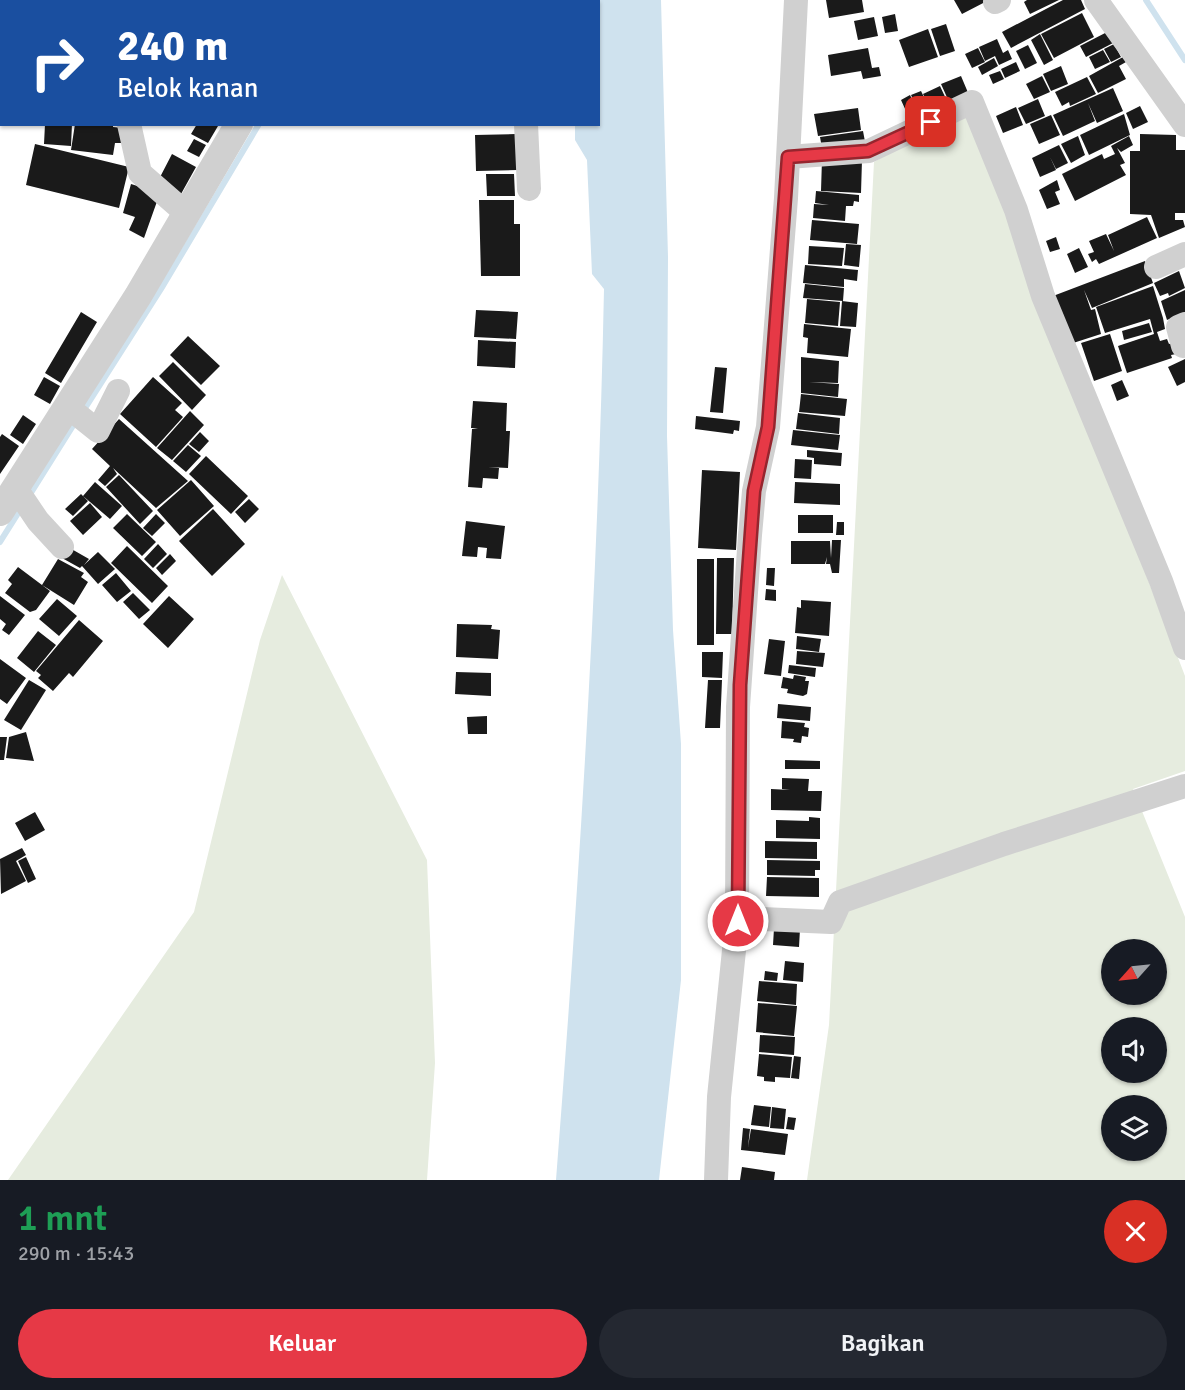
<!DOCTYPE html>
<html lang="id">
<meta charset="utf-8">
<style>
:root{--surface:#171b24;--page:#242831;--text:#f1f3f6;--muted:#9ea1a6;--accent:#e63946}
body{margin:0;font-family:Signika,sans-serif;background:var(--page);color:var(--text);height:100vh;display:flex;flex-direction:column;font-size:22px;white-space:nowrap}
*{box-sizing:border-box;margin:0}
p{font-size:20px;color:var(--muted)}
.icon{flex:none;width:33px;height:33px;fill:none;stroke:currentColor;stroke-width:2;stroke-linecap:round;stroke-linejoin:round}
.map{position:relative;height:1180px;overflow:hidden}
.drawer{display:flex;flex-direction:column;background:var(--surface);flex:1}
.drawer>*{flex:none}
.banner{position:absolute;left:0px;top:0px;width:600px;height:126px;box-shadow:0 2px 4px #0004;background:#1a4fa0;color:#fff;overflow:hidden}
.needle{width:39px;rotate:243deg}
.controls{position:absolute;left:1101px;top:939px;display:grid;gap:12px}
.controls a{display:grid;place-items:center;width:66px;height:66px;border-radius:50%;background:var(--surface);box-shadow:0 2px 4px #0004;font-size:30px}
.pin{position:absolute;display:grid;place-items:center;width:51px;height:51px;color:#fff;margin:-26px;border-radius:12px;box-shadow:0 3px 9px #0006}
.me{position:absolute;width:66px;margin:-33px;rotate:0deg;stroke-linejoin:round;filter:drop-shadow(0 0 4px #0008)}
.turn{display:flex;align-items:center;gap:21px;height:126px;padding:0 18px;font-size:27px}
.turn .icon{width:78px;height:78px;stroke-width:2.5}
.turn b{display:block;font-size:42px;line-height:51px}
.round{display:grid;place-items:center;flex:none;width:63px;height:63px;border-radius:32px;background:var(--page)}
.head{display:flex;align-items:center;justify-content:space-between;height:102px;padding:0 18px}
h1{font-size:36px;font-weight:600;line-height:45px;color:#1e9e55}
.cta{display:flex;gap:12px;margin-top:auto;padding:12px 18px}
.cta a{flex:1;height:69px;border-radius:36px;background:var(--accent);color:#fff;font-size:24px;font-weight:600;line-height:69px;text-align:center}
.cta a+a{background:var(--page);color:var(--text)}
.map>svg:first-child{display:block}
</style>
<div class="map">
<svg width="1185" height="1180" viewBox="0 0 1185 1180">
<rect width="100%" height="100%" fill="#fff"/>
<path fill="#e6ecdf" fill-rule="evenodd" d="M 967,109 L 1185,676 L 1185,771 L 1133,789 L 1185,917 L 1185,1180 L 807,1180 L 829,1025 L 874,162 ZM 1112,950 L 1156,950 L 1156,994 L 1112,994 ZM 1112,1028 L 1156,1028 L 1156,1072 L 1112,1072 ZM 1112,1106 L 1156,1106 L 1156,1150 L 1112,1150 Z
M 282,575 L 427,860 L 435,1063 L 427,1180 L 8,1180 L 194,912 L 260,640 Z"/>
<path fill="#cfe2ee" d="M 592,0 L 661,0 L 668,257 L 667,436 L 673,630 L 681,744 L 681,980 L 659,1180 L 556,1180 C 579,884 598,587 604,289 L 592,274 L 587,160 L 575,140 L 575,125 L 598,124 L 598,2 Z"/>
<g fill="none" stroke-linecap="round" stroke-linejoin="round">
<path stroke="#cfe2ee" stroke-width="6" d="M 1146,0 L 1185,60
M 281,2 L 282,0
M 82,413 L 161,289 L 259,124
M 29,496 L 76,421
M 0,542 L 22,507"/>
</g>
<path fill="#1a1a1a" d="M 826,0 L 862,0 L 864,12 L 829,18 Z
M 954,0 L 989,0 L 962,14 Z
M 1027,0 L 1059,0 L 1030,14 L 1024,2 Z
M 1063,0 L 1081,0 L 1085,9 L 1011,48 L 1002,32 Z
M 1082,13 L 1094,37 L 1054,58 L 1041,34 Z
M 895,14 L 898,31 L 885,33 L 882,17 Z
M 874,17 L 878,36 L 858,40 L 854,21 Z
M 946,24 L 955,51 L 940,56 L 931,29 Z
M 928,29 L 938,57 L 909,67 L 899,40 Z
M 1109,31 L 1115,42 L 1086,57 L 1080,46 Z
M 1040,34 L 1053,60 L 1044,65 L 1031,40 Z
M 997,39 L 1003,53 L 1008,50 L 1012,59 L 999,65 L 995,56 L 985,61 L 979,47 Z
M 1114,44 L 1121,57 L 1111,62 L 1104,49 Z
M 1028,45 L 1037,63 L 1025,69 L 1016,51 Z
M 868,48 L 872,68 L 879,67 L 881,76 L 863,79 L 861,71 L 831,76 L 828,55 Z
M 978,48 L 985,62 L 972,68 L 965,54 Z
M 1103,50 L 1110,62 L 1095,69 L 1089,57 Z
M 1123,57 L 1126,62 L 1119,66 L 1126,79 L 1098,93 L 1089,76 Z
M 994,58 L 998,66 L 982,75 L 978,67 Z
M 1016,62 L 1020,71 L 1005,78 L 1001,69 Z
M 1061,66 L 1068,84 L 1051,91 L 1043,74 Z
M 1000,71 L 1004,79 L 993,84 L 989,75 Z
M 961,76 L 969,95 L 950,104 L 941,84 Z
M 1042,76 L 1050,92 L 1034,99 L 1026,84 Z
M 1087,77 L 1096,94 L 1070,106 L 1069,102 L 1062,106 L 1055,92 Z
M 940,86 L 947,101 L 931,109 L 923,94 Z
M 1113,88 L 1123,111 L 1097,123 L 1088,103 L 1095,121 L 1063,136 L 1053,115 Z
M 921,91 L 933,116 L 923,120 L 911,95 Z
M 910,95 L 921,118 L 911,122 L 901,100 Z
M 1038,99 L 1045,116 L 1026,124 L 1018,108 Z
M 1140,106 L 1148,122 L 1133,129 L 1126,113 Z
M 1016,107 L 1023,125 L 1003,133 L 996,116 Z
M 858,108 L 861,130 L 818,136 L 814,114 Z
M 1124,114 L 1130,135 L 1089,155 L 1080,135 Z
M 1051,115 L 1060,135 L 1039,144 L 1030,124 Z
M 45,124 L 72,124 L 71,146 L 44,144 Z
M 75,124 L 113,124 L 113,127 L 123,128 L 121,143 L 115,143 L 113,155 L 71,150 Z
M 197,124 L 218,126 L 208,143 L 191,134 Z
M 863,131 L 866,147 L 823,154 L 820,137 Z
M 516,134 L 517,170 L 476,171 L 475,135 Z
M 1140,134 L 1176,135 L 1176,150 L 1185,150 L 1185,213 L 1175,213 L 1175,220 L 1183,220 L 1185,227 L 1159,238 L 1151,215 L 1130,214 L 1130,151 L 1140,151 Z
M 1078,136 L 1085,155 L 1071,163 L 1061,144 Z
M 1129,136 L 1133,145 L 1121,152 L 1117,148 L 1125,163 L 1120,165 L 1126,175 L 1075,201 L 1062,174 L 1102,154 L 1104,159 L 1115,154 L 1111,146 Z
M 194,139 L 206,145 L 199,157 L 187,151 Z
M 35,144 L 129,167 L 119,208 L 26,185 Z
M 1059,145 L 1068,163 L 1056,169 L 1050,157 L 1056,170 L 1040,177 L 1032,158 Z
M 172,154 L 196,167 L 181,194 L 158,181 Z
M 822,159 L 862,160 L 861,193 L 821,191 Z
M 486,174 L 514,174 L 515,196 L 487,196 Z
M 1057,180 L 1060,190 L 1055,192 L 1060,204 L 1047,209 L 1039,190 Z
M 131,184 L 160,193 L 144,238 L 129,230 L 135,217 L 123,213 Z
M 816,191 L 859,195 L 859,202 L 854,201 L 853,206 L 846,206 L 845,221 L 813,218 L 814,204 L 829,205 L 815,203 Z
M 479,200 L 514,200 L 514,224 L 520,224 L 520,276 L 481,276 Z
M 1147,217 L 1157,238 L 1099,264 L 1096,259 L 1092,262 L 1088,254 L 1094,252 L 1089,241 L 1106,234 L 1114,251 L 1108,235 Z
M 812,220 L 859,224 L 857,244 L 810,240 Z
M 1056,237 L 1060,249 L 1050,252 L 1046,241 Z
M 846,244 L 861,245 L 859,267 L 844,265 Z
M 809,246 L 844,248 L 842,266 L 808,264 Z
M 1079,248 L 1088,267 L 1075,273 L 1067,254 Z
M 1145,261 L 1153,283 L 1092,308 L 1084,290 L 1091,310 L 1095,309 L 1101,334 L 1070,344 L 1053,296 Z
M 805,265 L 858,270 L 857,281 L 844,279 L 844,287 L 803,283 Z
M 1179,271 L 1185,288 L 1169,296 L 1168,293 L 1160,296 L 1154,283 Z
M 805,284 L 844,288 L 843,301 L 803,298 Z
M 1153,286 L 1163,318 L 1165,329 L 1157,332 L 1160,341 L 1167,339 L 1169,344 L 1172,343 L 1176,354 L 1171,355 L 1172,358 L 1127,373 L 1118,346 L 1154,334 L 1150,319 L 1105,333 L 1096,307 Z
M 1185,290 L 1185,312 L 1167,320 L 1161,301 Z
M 807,299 L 840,302 L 838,326 L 805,323 Z
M 842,301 L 858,303 L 856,327 L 840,326 Z
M 476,310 L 518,312 L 516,339 L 474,337 Z
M 81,312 L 97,322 L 61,383 L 45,373 Z
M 1149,323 L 1152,332 L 1124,340 L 1122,331 Z
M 804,324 L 851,329 L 848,357 L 807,353 L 808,338 L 803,337 Z
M 1110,334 L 1122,371 L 1094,381 L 1081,343 Z
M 188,336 L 220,366 L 201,385 L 170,355 Z
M 478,340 L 516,342 L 515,368 L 477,366 Z
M 801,357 L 839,361 L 838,383 L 809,382 L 839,384 L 838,397 L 801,393 Z
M 1185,359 L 1185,382 L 1177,386 L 1168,367 Z
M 173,362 L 206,395 L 192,410 L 159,376 Z
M 715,367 L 727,368 L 723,413 L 710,412 Z
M 44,377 L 60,386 L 50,404 L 34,395 Z
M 153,377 L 182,403 L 175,410 L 183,417 L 156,447 L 120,414 Z
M 1122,380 L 1129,396 L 1117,401 L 1111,385 Z
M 801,394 L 847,399 L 845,416 L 799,412 Z
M 473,401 L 507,403 L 506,431 L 510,431 L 508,468 L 488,467 L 499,468 L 498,479 L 483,478 L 482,488 L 468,487 L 472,429 L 478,428 L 471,428 Z
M 190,411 L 204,425 L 172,460 L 157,448 Z
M 798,413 L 840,418 L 839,434 L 796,429 Z
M 23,415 L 36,424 L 23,444 L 10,435 Z
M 696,416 L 740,421 L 739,431 L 734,430 L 733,434 L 695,429 Z
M 119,419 L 188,481 L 156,508 L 113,468 L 117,474 L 105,486 L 98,480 L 110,466 L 92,449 Z
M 793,430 L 840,435 L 838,450 L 791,445 Z
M 200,432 L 209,441 L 199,452 L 189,444 Z
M 2,434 L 19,446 L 0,474 L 0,437 Z
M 188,445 L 201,456 L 186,472 L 173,461 Z
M 807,450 L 842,453 L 841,466 L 814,464 L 814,458 L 807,457 Z
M 206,456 L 248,496 L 231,514 L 189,474 Z
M 795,459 L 812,460 L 811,479 L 794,478 Z
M 702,470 L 740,472 L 736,550 L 698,548 Z
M 119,475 L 153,511 L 140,524 L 106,487 Z
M 191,480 L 214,506 L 180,536 L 157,510 Z
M 95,482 L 122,506 L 110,519 L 83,496 Z
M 795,482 L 840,484 L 840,505 L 794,503 Z
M 81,494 L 88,501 L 73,516 L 65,509 Z
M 249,499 L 259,509 L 245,523 L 235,512 Z
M 90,503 L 102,517 L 83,535 L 70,521 Z
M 213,509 L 245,544 L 212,576 L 179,541 Z
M 127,514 L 156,542 L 142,556 L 113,528 Z
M 156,514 L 165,523 L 152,536 L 143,528 Z
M 798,515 L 833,515 L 833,533 L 798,533 Z
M 466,521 L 505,526 L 501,559 L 486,558 L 487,548 L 478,547 L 477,557 L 462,556 Z
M 837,522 L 844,522 L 844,535 L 836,535 Z
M 832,540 L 841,540 L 839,573 L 832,573 L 830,564 L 826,564 L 827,557 L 825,564 L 791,564 L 791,541 L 830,541 L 831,558 Z
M 158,544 L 167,554 L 153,568 L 144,559 Z
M 127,546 L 168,586 L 152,603 L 111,563 Z
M 68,547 L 89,559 L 84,565 L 98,552 L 115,569 L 98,584 L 82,566 L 80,568 L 62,558 Z
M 170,554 L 176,561 L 162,575 L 156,568 Z
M 717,558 L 734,558 L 732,634 L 716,634 Z
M 58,559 L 84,573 L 81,577 L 88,582 L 74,605 L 42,585 Z
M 697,559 L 714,559 L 714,645 L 697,645 Z
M 18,567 L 50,591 L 36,610 L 30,612 L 5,593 L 12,584 L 8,580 Z
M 767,568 L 775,568 L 774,586 L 766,585 Z
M 116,573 L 131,591 L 117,602 L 102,585 Z
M 766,589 L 776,590 L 776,601 L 765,600 Z
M 133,593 L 150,610 L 139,619 L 123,602 Z
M 0,596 L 25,615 L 9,635 L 2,630 L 6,624 L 0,619 Z
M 169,596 L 194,619 L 168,648 L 143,624 Z
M 57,599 L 77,616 L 59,636 L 39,619 Z
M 801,600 L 831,602 L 829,636 L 795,633 L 797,607 L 801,608 Z
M 79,620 L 103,641 L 73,677 L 69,673 L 53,691 L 38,678 L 41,675 L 36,671 Z
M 457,624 L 492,625 L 491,629 L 500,630 L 498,659 L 456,657 Z
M 38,631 L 56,645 L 34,672 L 17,658 Z
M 797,636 L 821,639 L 819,652 L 796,649 Z
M 769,639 L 785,641 L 781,676 L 764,674 Z
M 797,651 L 825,653 L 823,667 L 796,664 Z
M 702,652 L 723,652 L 722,678 L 702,677 Z
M 0,659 L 26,678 L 7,704 L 0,699 Z
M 789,665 L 816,668 L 815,677 L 788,673 Z
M 456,672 L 491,673 L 491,696 L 455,694 Z
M 794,675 L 806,677 L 805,681 L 809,681 L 807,694 L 803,696 L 787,693 L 788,689 L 781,688 L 783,677 L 793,679 Z
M 29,680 L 46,690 L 21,730 L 4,720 Z
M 708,680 L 722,680 L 720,728 L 705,728 Z
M 778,704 L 811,707 L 810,721 L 777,718 Z
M 487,716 L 487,734 L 468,734 L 467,717 Z
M 782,721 L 805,723 L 804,727 L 809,728 L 808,737 L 802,736 L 801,743 L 793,742 L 794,739 L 781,738 Z
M 26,732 L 34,761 L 6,758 L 9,737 Z
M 0,737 L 7,737 L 4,760 L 0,760 Z
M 785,760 L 820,761 L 820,769 L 785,769 Z
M 782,778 L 809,779 L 808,791 L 822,791 L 821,811 L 771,810 L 771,789 L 790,790 L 782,789 Z
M 35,812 L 45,830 L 25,841 L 15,823 Z
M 809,817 L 820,818 L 820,839 L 776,838 L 776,820 L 809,821 Z
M 765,841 L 817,842 L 817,859 L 765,858 Z
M 22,848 L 26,855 L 16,861 L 26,881 L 1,894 L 0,859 Z
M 26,857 L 36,879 L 28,883 L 18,861 Z
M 767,860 L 820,861 L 820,870 L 815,870 L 815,876 L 767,875 Z
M 767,877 L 819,878 L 819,897 L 766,896 Z
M 774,928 L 800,929 L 799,947 L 773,945 Z
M 785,961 L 804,963 L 803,982 L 783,980 Z
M 765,971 L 778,973 L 777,981 L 764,980 Z
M 759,981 L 797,984 L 796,1005 L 757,1001 Z
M 758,1003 L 797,1006 L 794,1036 L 756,1032 Z
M 760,1035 L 795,1037 L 794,1055 L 759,1052 Z
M 759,1054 L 792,1057 L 790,1078 L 775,1077 L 775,1082 L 764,1081 L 764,1077 L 757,1076 Z
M 794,1056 L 801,1057 L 799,1079 L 791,1078 Z
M 754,1105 L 771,1107 L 769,1127 L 751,1125 Z
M 772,1107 L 786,1109 L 784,1129 L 770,1128 Z
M 788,1117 L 796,1118 L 794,1130 L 786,1129 Z
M 743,1128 L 750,1129 L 748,1147 L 751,1129 L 788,1134 L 785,1155 L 741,1150 Z
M 742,1167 L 775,1172 L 774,1180 L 740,1180 Z"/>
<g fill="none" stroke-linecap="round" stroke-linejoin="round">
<path stroke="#d0d0d0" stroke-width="24" d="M 505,0 L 505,2
M 1096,0 L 1185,125
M 995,2 L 999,0
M 129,124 L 140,173 L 187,214
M 526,124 L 529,189
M 788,157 L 869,151 L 972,102 L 1016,210 L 1043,296 L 1161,581 L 1185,648
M 1156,267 L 1185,254
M 1183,346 L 1178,327 L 1185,324
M 68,407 L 98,431 L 118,391
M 15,487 L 38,521 L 62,547
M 737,921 L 760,919 L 831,922 L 840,902 L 1004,844 L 1185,786
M 716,1180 L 719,1097 L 737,921 L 738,707 L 750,535 L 754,491 L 768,427 L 786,198 L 796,0"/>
<path stroke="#d0d0d0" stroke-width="28" d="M 315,2 L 316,0
M 0,512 L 138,296 L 239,124"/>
</g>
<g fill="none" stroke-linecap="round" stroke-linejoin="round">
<defs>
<path id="route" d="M 738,921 L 740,685 L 754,491 L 768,427 L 788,157 L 868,151 L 931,122"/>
</defs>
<use href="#route" stroke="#96252e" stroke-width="15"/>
<use href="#route" stroke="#e63946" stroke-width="10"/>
</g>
</svg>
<div class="controls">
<a><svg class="needle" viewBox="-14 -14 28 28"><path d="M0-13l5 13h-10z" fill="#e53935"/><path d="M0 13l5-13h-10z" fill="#9ea1a6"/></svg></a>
<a><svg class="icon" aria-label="sound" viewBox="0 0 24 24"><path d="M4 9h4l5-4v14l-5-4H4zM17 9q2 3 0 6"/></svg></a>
<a><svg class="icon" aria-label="layers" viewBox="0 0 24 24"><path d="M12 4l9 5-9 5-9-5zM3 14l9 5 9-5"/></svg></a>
</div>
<div class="pin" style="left:931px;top:122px;background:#d93025"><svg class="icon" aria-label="arrive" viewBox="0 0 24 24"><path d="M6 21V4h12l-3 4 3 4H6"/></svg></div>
<svg class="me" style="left:738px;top:921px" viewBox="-20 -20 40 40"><circle r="17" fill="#e63946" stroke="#fff" stroke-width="3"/><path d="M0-11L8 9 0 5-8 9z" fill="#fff"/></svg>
<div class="banner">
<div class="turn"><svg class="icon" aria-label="right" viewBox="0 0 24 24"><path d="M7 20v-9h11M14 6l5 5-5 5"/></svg><div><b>240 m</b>Belok kanan</div></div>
</div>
</div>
<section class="drawer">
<div class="head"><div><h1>1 mnt</h1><p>290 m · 15:43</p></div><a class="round" style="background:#d93025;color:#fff"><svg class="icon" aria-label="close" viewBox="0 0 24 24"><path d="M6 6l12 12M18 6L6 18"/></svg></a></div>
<div class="cta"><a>Keluar</a><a>Bagikan</a></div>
</section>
